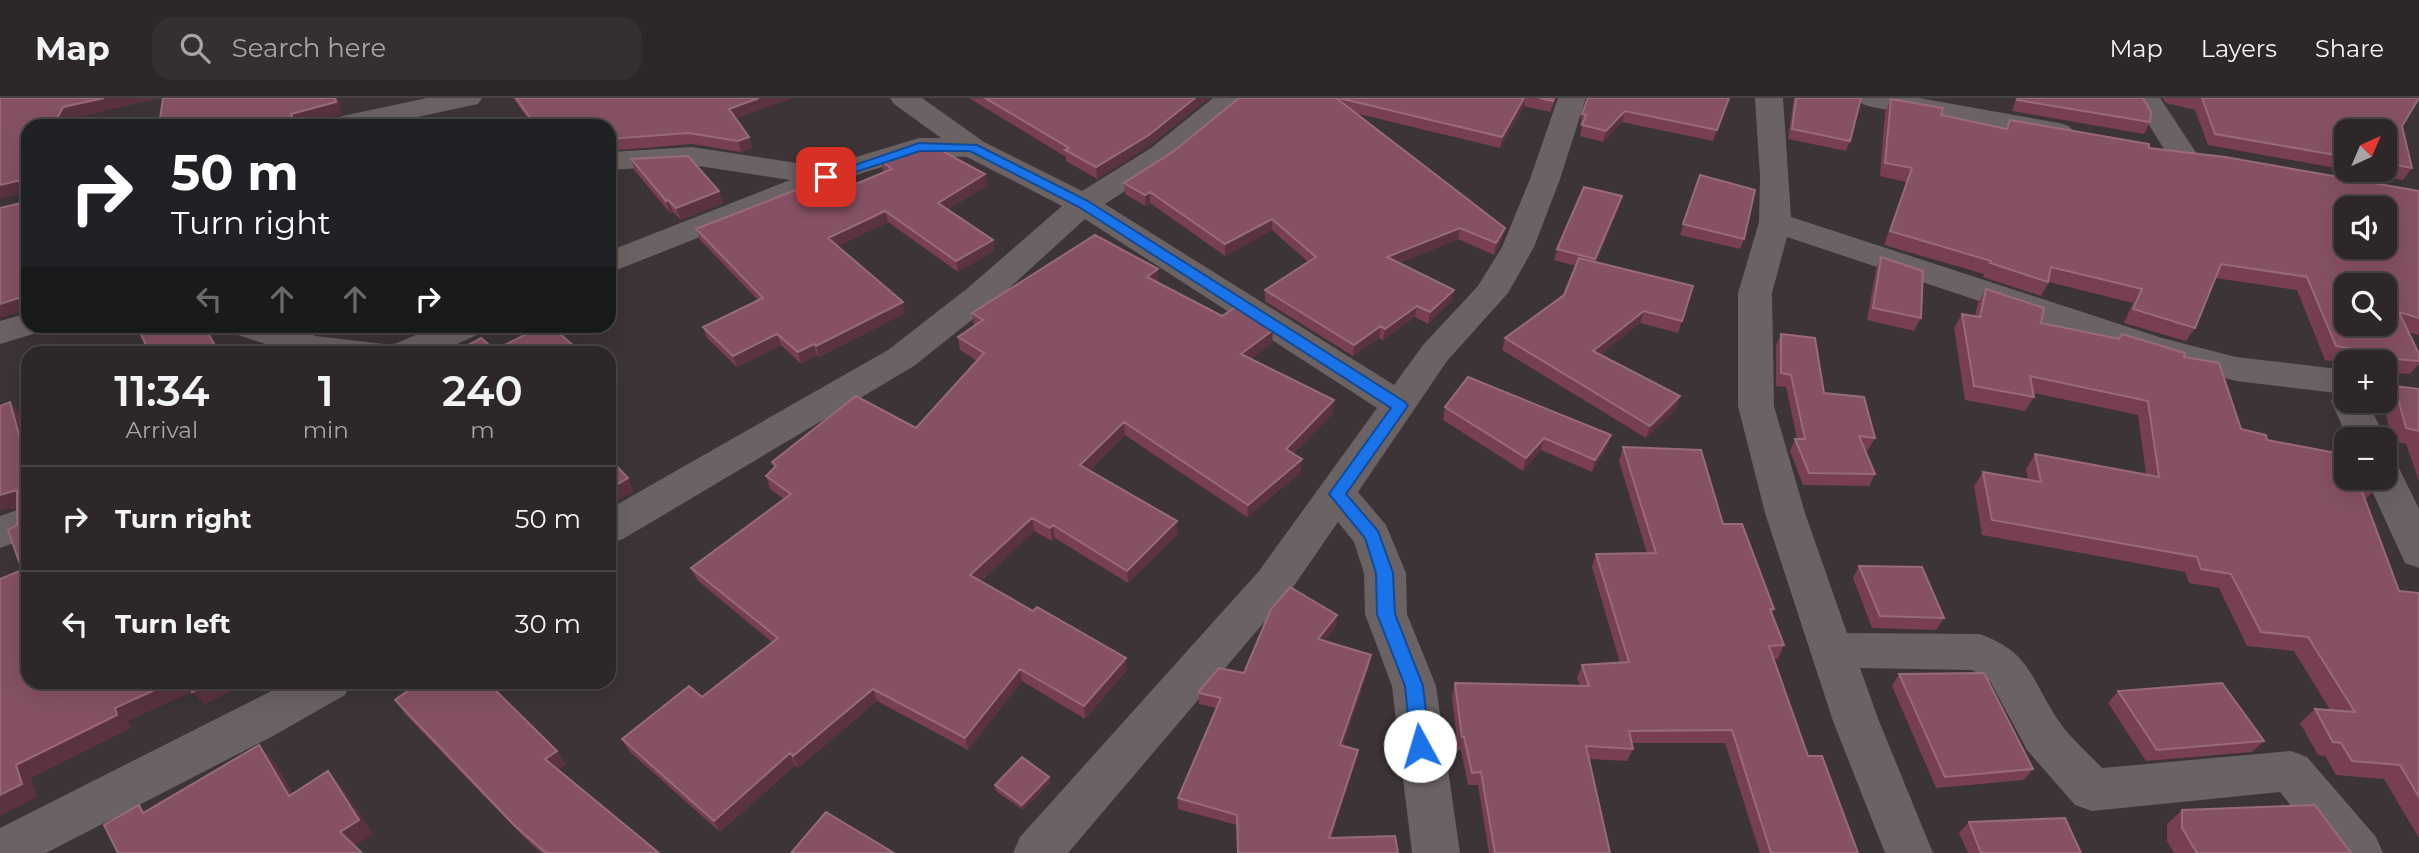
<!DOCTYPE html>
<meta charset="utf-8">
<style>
:root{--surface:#2d2728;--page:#352f30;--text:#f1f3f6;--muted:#a7a5a8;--line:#484445}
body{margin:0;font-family:Montserrat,sans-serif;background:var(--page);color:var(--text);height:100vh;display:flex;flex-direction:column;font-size:26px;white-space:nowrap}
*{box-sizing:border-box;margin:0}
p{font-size:23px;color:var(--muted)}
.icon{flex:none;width:38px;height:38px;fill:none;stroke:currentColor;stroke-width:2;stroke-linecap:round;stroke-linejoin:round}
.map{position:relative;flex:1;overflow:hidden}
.panel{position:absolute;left:21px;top:248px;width:595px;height:343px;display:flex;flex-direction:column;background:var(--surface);border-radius:21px;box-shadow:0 7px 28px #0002,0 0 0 2px var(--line)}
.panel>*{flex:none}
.guide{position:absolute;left:21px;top:21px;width:595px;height:214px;border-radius:21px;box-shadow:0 7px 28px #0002,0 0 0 2px var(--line);background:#202124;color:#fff;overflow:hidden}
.needle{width:46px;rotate:44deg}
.tools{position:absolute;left:2334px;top:21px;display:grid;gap:14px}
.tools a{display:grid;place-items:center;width:63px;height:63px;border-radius:14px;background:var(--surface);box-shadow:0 7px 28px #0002,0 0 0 2px var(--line);font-size:35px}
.pin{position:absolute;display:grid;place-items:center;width:60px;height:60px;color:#fff;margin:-30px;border-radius:14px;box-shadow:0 4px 10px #0006}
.me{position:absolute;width:77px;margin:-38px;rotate:354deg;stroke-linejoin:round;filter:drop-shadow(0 0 5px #0008)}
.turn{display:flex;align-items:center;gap:24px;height:147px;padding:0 35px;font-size:32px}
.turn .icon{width:91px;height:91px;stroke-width:2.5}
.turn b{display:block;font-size:49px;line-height:60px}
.lanes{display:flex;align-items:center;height:66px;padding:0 35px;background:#0003;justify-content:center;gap:35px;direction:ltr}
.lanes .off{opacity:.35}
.eta{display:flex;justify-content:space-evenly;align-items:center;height:119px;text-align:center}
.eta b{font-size:42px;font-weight:600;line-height:49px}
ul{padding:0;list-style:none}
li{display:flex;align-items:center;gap:21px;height:105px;padding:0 35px;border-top:2px solid var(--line)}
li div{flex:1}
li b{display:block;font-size:26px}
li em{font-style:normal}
header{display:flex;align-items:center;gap:42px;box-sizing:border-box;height:98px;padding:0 35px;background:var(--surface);border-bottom:2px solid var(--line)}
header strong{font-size:33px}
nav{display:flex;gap:38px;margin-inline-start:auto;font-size:24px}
.search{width:490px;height:63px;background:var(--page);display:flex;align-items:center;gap:18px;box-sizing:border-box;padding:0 24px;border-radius:21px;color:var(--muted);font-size:26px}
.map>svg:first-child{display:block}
</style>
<header>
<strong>Map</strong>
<div class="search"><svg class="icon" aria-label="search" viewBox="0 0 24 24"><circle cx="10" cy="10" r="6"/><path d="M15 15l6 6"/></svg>Search here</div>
<nav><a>Map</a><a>Layers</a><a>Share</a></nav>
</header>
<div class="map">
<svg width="2419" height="755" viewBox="0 0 2419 755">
<rect width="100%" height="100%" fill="#3c3436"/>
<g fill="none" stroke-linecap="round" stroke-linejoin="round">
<path fill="#6b6264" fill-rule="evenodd" d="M 427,0 L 482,0 L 478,6 L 376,28 L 319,28 L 324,22 Z
M 890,0 L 922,0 L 984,44 L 1082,93 L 1151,50 L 1213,0 L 1248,0 L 1173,62 L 1105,106 L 1394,287 L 1423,247 L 1478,188 L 1502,149 L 1530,81 L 1558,0 L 1586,0 L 1560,81 L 1534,149 L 1508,195 L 1447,263 L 1358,394 L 1386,427 L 1406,475 L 1407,516 L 1436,588 L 1460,755 L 1412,755 L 1392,588 L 1365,516 L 1364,475 L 1354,444 L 1338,424 L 1289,495 L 1068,755 L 1013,755 L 1020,739 L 1259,473 L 1377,310 L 1085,121 L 993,205 L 914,268 L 623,441 L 609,445 L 609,411 L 888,252 L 969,189 L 1062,108 L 967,59 L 921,58 L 865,74 L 609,175 L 609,153 L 790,82 L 692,67 L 609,72 L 609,54 L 692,49 L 823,69 L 919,40 L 941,40 L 894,6 Z
M 1755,0 L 1783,0 L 1791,119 L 2162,240 L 2236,259 L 2347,272 L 2347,303 L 2367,303 L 2386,341 L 2385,342 L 2348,341 L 2331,303 L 2336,295 L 2236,283 L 2141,257 L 1787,139 L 1772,195 L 1774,308 L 1805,415 L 1847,535 L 1979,536 C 2031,554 2030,580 2058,622 C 2069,639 2088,655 2102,670 L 2291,653 L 2307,659 L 2376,739 L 2383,755 L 2329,755 L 2280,694 L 2092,713 L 2075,707 L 2027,652 L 1990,583 L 1972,572 L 1860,570 L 1879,623 L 1933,755 L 1885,755 L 1833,623 L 1765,415 L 1738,308 L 1738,195 L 1759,124 L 1760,78 Z
M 1858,0 L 1919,0 L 2059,25 L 2069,28 L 2074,34 L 2069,40 L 2059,43 L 1872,9 L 1862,6 Z
M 2132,0 L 2160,0 L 2197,56 L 2193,62 L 2182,65 L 2171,62 Z
M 28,215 L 28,228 L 44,228 L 40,234 L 0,246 L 0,223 Z
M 230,228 L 284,228 L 316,238 L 392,247 L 437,228 L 484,228 L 479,236 L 435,256 L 296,256 L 235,236 Z
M 2385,366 L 2399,370 L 2419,411 L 2419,470 L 2405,465 L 2366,380 L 2385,380 Z
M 28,408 L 28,440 L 0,450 L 0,418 Z
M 289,584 L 351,584 L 345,597 L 273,638 L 46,755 L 0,755 L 0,730 Z"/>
</g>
<path fill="#783e52" d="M 513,0 L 792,0 L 736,20 L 752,50 L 741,54 L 692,46 L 609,53 L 609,28 L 533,28 Z
M 969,0 L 1209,0 L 1149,48 L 1097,81 L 1066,63 L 1066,59 Z
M 1239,0 L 1556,0 L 1550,14 L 1524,8 L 1500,50 L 1355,15 L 1505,130 L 1502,141 L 1494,157 L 1458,141 L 1399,165 L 1454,192 L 1452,203 L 1428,226 L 1415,219 L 1383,242 L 1379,240 L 1353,258 L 1265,203 L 1265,192 L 1308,164 L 1272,132 L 1225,158 L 1150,105 L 1145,108 L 1125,96 L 1124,85 L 1174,53 Z
M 1729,0 L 1713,43 L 1622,24 L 1603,44 L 1580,38 L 1582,28 L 1580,27 L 1582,16 Z
M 1794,0 L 1861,0 L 1850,43 L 1846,53 L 1788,41 Z
M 2016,0 L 2143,0 L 2150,24 L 2144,36 L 2012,13 Z
M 2162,0 L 2419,0 L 2402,28 L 2412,70 L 2403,82 L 2347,72 L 2385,72 L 2385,33 L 2347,33 L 2347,72 L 2208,47 L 2195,12 L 2166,5 Z
M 1891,1 L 1941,17 L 2006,31 L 2010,22 L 2149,50 L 2419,93 L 2419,237 L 2408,234 L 2419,256 L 2419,266 L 2410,276 L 2395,275 L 2395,288 L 2419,291 L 2419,383 L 2406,346 L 2393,343 L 2382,303 L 2385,303 L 2385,264 L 2347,264 L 2347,266 L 2325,262 L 2297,192 L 2215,180 L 2195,230 L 2186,243 L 2124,225 L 2133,205 L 2049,184 L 2041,198 L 1983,179 L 1984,176 L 1884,147 L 1906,84 L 1880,78 L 1885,14 Z
M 631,61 L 719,93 L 723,105 L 681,122 L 673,114 L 670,115 L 635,73 Z
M 881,63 L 985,76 L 987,87 L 947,112 L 993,142 L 994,153 L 958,174 L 888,124 L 837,148 L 905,215 L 819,259 L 817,257 L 801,266 L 781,247 L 737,269 L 707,240 L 703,229 L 758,202 L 700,142 L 696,131 L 809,103 L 817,102 L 883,74 Z
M 1700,77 L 1744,141 L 1740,151 L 1680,137 Z
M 1619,109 L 1596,164 L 1693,188 L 1678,235 L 1640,225 L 1600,257 L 1676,311 L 1646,340 L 1502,252 L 1505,240 L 1564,197 L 1576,168 L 1554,162 L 1557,151 Z
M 1881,159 L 1921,220 L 1914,233 L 1867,222 L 1876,171 Z
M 1158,184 L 1222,218 L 1273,232 L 1272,245 L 1251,261 L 1333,315 L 1294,355 L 1301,374 L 1247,419 L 1125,337 L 1089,373 L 1178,436 L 1128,485 L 1055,440 L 1052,443 L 1034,433 L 981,483 L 1127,572 L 1085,621 L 1022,583 L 968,652 L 877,603 L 798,670 L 795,667 L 720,734 L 629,653 L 622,641 L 702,599 L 773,545 L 697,482 L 691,470 L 784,401 L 770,391 L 766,378 L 774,369 L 772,364 L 916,330 L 977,263 L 960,252 L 958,239 L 974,228 L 972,215 Z
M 1986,191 L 2041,225 L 2119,241 L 2122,236 L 2184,259 L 2241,331 L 2267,342 L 2375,391 L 2365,402 L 2399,493 L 2419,495 L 2419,740 L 2384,681 L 2336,677 L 2325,658 L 2318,657 L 2300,625 L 2315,611 L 2330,612 L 2294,553 L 2247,548 L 2219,490 L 2189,485 L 2185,474 L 1982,437 L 1974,388 L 1983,374 L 2028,381 L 2026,371 L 2035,356 L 2146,376 L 2138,317 L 2034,295 L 2034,299 L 2025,313 L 1965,302 L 1954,230 L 1962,216 L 1975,218 L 1978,205 Z
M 1781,236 L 1824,295 L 1875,340 L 1868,352 L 1865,352 L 1875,376 L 1869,388 L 1803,387 L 1790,353 L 1795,341 L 1797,341 L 1786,289 L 1776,288 L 1776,248 Z
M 1445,309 L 1607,349 L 1592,374 L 1541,352 L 1523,373 L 1443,322 Z
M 1623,349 L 1723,426 L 1774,511 L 1772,516 L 1784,547 L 1778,561 L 1773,561 L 1808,658 L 1858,755 L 1760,755 L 1725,645 L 1632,645 L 1633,651 L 1627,663 L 1589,661 L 1610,755 L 1489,755 L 1478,687 L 1468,687 L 1461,652 L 1458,652 L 1452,598 L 1455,585 L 1580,587 L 1577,580 L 1582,567 L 1620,565 L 1592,469 L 1596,456 L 1647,455 L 1619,363 Z
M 1859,468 L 1944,520 L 1936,532 L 1872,530 L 1853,480 Z
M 1336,528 L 1324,543 L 1371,557 L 1369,569 L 1343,647 L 1358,652 L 1356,663 L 1331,740 L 1398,755 L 1238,755 L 1237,727 L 1178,711 L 1178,700 L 1216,610 L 1199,606 L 1199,595 L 1244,575 Z
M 1899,576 L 2033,671 L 2024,682 L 1936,690 L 1892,588 Z
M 420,584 L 497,584 L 491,588 L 566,666 L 558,671 L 659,755 L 541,755 L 525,740 L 405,616 L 395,602 Z
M 2118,593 L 2264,643 L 2252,654 L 2146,663 L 2108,605 Z
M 1049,679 L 1050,685 L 1023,712 L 996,693 L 995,687 Z
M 2182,712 L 2351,755 L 2174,755 L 2167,743 L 2167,726 Z
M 1969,724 L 2081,755 L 1968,755 L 1959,735 Z"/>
<path fill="#5a3240" d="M 104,0 L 161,0 L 71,21 L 67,28 L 53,28 L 63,9 Z
M 335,0 L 338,0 L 342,16 L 296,28 L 291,16 Z
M 759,0 L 792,0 L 733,22 L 729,11 Z
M 1195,0 L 1209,0 L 1149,48 L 1097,81 L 1096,69 Z
M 1524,0 L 1525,0 L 1524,8 L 1500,50 L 1502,39 Z
M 1625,13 L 1622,24 L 1603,44 L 1606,33 Z
M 593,21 L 596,28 L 572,28 Z
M 749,39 L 752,50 L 741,54 L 738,43 Z
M 985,76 L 987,87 L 940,116 L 938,105 Z
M 21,82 L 28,94 L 0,101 L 0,87 Z
M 719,93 L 723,105 L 681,122 L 676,110 Z
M 1150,94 L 1150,105 L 1145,108 L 1145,97 Z
M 1622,98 L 1619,109 L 1592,172 L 1595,161 Z
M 668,102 L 673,114 L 670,115 L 666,103 Z
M 885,113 L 888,124 L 831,152 L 828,140 Z
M 1272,121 L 1272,132 L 1225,158 L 1225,146 Z
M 1460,130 L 1458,141 L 1386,170 L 1387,159 Z
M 1505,130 L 1502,141 L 1494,157 L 1496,145 Z
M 993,142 L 994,153 L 958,174 L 956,163 Z
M 1158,171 L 1158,184 L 1148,192 L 1147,179 Z
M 1454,192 L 1452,203 L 1428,226 L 1430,214 Z
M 28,197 L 28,212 L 0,220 L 0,206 Z
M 903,204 L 905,215 L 819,259 L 816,248 Z
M 1417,208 L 1415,219 L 1383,242 L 1385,231 Z
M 1644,213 L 1640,225 L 1589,266 L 1593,253 Z
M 204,228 L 206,228 L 221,256 L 210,256 L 206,249 Z
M 1381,228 L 1379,240 L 1353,258 L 1354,247 Z
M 1273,232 L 1272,245 L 1241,269 L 1241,256 Z
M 777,236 L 781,247 L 737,269 L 733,258 Z
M 814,246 L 817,257 L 801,266 L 798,254 Z
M 1680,298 L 1676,311 L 1646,340 L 1650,328 Z
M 1334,302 L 1333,315 L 1285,364 L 1286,351 Z
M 10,304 L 22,318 L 28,339 L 28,370 Z
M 1124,324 L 1125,337 L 1082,380 L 1080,367 Z
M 1611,337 L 1607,349 L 1592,374 L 1595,362 Z
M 1544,340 L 1541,352 L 1523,373 L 1526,360 Z
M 1302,361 L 1301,374 L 1247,419 L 1248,407 Z
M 628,380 L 634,394 L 609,408 L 609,391 Z
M 17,392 L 28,406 L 10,412 L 8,410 L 0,413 L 0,397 Z
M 1032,420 L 1034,433 L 973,490 L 970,477 Z
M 1177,423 L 1178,436 L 1128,485 L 1127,473 Z
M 1053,427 L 1055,440 L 1052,443 L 1050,430 Z
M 1337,517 L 1336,528 L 1317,553 L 1318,541 Z
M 1371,557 L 1369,569 L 1339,658 L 1340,647 Z
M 1126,560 L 1127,572 L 1085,621 L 1084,608 Z
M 1020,571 L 1022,583 L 968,652 L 965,640 Z
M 172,584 L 248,584 L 205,607 L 192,594 L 128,623 L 131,630 L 31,680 L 37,699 L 0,718 L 0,697 L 16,667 L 115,610 Z
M 268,584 L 283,584 L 272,590 Z
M 484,584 L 497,584 L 488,590 Z
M 873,591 L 877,603 L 798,670 L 793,658 Z
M 259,647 L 273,662 L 303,712 L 289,698 Z
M 1358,652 L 1356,663 L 1328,751 L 1329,740 Z
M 557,653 L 566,666 L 554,674 L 545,661 Z
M 790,655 L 795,667 L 720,734 L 714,723 Z
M 328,673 L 341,688 L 373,736 L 354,748 L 340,734 Z
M 1049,679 L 1050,685 L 1023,712 L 1022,707 Z"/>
<path fill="#865164" stroke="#986a7a" stroke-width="2" fill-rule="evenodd" d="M 0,0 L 104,0 L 63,9 L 53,28 L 28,28 L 28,197 L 0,206 L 0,110 L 21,105 L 21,82 L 0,87 Z
M 163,0 L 335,0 L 336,4 L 291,16 L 296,28 L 159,28 Z
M 516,0 L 759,0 L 729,11 L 749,39 L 738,43 L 688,35 L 609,41 L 609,28 L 596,28 L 593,21 L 572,28 L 536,28 Z
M 985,0 L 1195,0 L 1149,37 L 1096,69 L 1065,52 L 1069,50 Z
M 1239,0 L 1336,0 L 1505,130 L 1496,145 L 1460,130 L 1387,159 L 1454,192 L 1430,214 L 1417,208 L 1385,231 L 1381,228 L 1354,247 L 1265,192 L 1316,159 L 1272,121 L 1225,146 L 1150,94 L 1145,97 L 1124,85 L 1174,53 Z
M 1339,0 L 1524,0 L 1502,39 Z
M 1539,0 L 1554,0 L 1553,3 Z
M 1588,0 L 1729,0 L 1717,32 L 1625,13 L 1606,33 L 1582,27 L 1586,17 L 1582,16 Z
M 1796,0 L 1861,0 L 1850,43 L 1792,31 Z
M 2018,0 L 2143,0 L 2151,14 L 2150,24 L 2017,2 Z
M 2201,0 L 2419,0 L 2402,28 L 2412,70 L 2385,65 L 2385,33 L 2347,33 L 2347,59 L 2215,36 L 2202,0 Z
M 1891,1 L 1943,10 L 1941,17 L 2007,31 L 2010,22 L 2149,46 L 2149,50 L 2225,59 L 2419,93 L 2419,220 L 2399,214 L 2419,256 L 2419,263 L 2395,261 L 2395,288 L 2419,291 L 2419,333 L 2406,330 L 2386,257 L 2336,248 L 2307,179 L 2221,166 L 2195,230 L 2133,211 L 2142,191 L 2051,169 L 2048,184 L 1990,165 L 1991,163 L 1890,133 L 1912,70 L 1885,65 ZM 2347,110 L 2385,110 L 2385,149 L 2347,149 ZM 2347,187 L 2385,187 L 2385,226 L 2347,226 Z
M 919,50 L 937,50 L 985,76 L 938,105 L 993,142 L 956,163 L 885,113 L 828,140 L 903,204 L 816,248 L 814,246 L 798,254 L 777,236 L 733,258 L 703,229 L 763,200 L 696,131 L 796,92 L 809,103 L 817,102 L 892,71 L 881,63 Z
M 688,58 L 719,93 L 676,110 L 668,102 L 666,103 L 631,61 Z
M 1700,77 L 1755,92 L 1744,141 L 1683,126 Z
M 1584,89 L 1622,98 L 1595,161 L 1557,151 Z
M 1095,137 L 1158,171 L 1147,179 L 1222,218 L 1236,209 L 1273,232 L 1241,256 L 1334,302 L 1286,351 L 1302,361 L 1248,407 L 1124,324 L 1080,367 L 1177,423 L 1127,473 L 1053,427 L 1050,430 L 1032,420 L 970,477 L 1033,513 L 1037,509 L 1126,560 L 1084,608 L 1020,571 L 965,640 L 873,591 L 793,658 L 790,655 L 714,723 L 622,641 L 689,588 L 702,599 L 778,540 L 691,470 L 791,396 L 766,378 L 776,368 L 772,364 L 856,298 L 916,330 L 984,255 L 958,239 L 983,222 L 972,215 Z
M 1881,159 L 1923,173 L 1921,220 L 1873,210 Z
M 1579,160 L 1693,188 L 1682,223 L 1644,213 L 1593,253 L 1680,298 L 1650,328 L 1505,240 L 1564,197 Z
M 1986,191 L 2044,210 L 2041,225 L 2119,241 L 2122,236 L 2185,255 L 2184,259 L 2219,265 L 2241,331 L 2266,337 L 2267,342 L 2347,357 L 2347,380 L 2370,380 L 2375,391 L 2360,388 L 2399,493 L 2419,495 L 2419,699 L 2400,667 L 2352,663 L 2341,645 L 2333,644 L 2315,611 L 2355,614 L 2308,539 L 2261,534 L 2231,476 L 2201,471 L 2197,459 L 1992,422 L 1983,374 L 2041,384 L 2035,356 L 2159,379 L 2148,303 L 2030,278 L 2034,299 L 1974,288 L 1962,216 L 1980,219 Z
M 137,228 L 204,228 L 214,246 L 206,249 L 210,256 L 150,256 Z
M 542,228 L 551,228 L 583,256 L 452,256 L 481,240 L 495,252 Z
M 1781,236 L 1815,240 L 1824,295 L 1864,299 L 1875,340 L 1859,338 L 1875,376 L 1809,375 L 1795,341 L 1805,341 L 1791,277 L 1781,275 Z
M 1468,279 L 1611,337 L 1595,362 L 1544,340 L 1526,360 L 1445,309 Z
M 10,304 L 28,370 L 28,584 L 172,584 L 115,610 L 117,617 L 16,667 L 22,686 L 0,697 L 0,481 L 22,472 L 8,432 L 17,427 L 17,392 L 0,397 L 0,308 Z
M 1623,349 L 1701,352 L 1723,426 L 1742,426 L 1774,511 L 1770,511 L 1784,547 L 1769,548 L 1808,658 L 1822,658 L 1858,755 L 1771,755 L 1732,632 L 1629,633 L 1633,651 L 1586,648 L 1610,755 L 1495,755 L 1481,674 L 1472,675 L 1464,639 L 1462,639 L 1455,585 L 1589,588 L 1582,567 L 1629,564 L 1596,456 L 1656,455 Z
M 609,360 L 628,380 L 609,391 Z
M 1859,468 L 1922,469 L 1944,520 L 1880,518 Z
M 1290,489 L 1337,517 L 1318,541 L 1371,557 L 1340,647 L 1358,652 L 1329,740 L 1395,738 L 1398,755 L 1238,755 L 1237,717 L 1178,700 L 1221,600 L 1199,595 L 1200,592 L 1219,570 L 1244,575 L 1271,511 Z
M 1984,575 L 2033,671 L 1945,679 L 1899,576 Z
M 188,584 L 211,584 L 192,594 Z
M 420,584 L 487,584 L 557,653 L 545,661 L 659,755 L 546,755 L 515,728 L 395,602 Z
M 2222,585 L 2264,643 L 2157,652 L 2118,593 Z
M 259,647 L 289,698 L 328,673 L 359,722 L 340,734 L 362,755 L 118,755 L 104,727 L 139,707 L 143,715 Z
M 1022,659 L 1049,679 L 1022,707 L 995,687 Z
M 2315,707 L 2351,755 L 2197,755 L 2182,730 L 2182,712 Z
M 826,714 L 894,755 L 791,755 Z
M 2065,720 L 2081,755 L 1981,755 L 1969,724 Z"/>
<path fill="#1a73e8" stroke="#114b97" stroke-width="2" d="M 919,45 L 977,47 L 1088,103 L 1405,304 L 1408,308 L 1405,312 L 1346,396 L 1378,433 L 1393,475 L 1395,516 L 1423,588 L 1430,648 L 1427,653 L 1420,656 L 1414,653 L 1411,648 L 1405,588 L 1377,516 L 1376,475 L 1365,440 L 1329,396 L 1391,310 L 1079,109 L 970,53 L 920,53 L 831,82 L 822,82 L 820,79 Z"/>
</svg>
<div class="tools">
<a><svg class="needle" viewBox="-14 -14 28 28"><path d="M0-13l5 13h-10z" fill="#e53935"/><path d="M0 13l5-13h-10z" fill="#a7a5a8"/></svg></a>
<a><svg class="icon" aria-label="sound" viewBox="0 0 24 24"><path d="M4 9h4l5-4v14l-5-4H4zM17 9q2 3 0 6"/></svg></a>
<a><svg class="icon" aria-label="search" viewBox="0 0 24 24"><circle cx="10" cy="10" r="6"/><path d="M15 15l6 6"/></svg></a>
<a>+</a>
<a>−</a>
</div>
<div class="pin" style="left:826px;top:79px;background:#d93025"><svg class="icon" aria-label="arrive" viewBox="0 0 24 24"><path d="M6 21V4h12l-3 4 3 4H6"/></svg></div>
<svg class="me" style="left:1420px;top:648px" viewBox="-20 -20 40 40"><circle r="19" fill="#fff"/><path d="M0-13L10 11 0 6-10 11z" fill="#1a73e8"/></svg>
<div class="guide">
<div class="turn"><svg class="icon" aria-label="right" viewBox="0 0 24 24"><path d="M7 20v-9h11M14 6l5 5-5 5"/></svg><div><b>50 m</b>Turn right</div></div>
<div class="lanes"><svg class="icon off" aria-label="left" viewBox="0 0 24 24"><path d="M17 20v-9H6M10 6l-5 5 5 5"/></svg><svg class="icon off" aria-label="ahead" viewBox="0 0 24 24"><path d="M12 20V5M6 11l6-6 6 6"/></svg><svg class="icon off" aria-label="ahead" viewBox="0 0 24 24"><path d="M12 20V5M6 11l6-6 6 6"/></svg><svg class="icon" aria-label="right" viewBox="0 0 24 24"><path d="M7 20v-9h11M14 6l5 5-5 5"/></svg></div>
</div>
<section class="panel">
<div class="eta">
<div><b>11:34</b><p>Arrival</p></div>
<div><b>1</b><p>min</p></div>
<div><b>240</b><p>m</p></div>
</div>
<ul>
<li><svg class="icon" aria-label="right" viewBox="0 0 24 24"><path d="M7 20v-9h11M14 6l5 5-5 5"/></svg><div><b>Turn right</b></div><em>50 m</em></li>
<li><svg class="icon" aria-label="left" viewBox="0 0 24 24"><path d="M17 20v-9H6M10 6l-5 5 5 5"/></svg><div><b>Turn left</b></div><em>30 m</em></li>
</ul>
</section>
</div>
